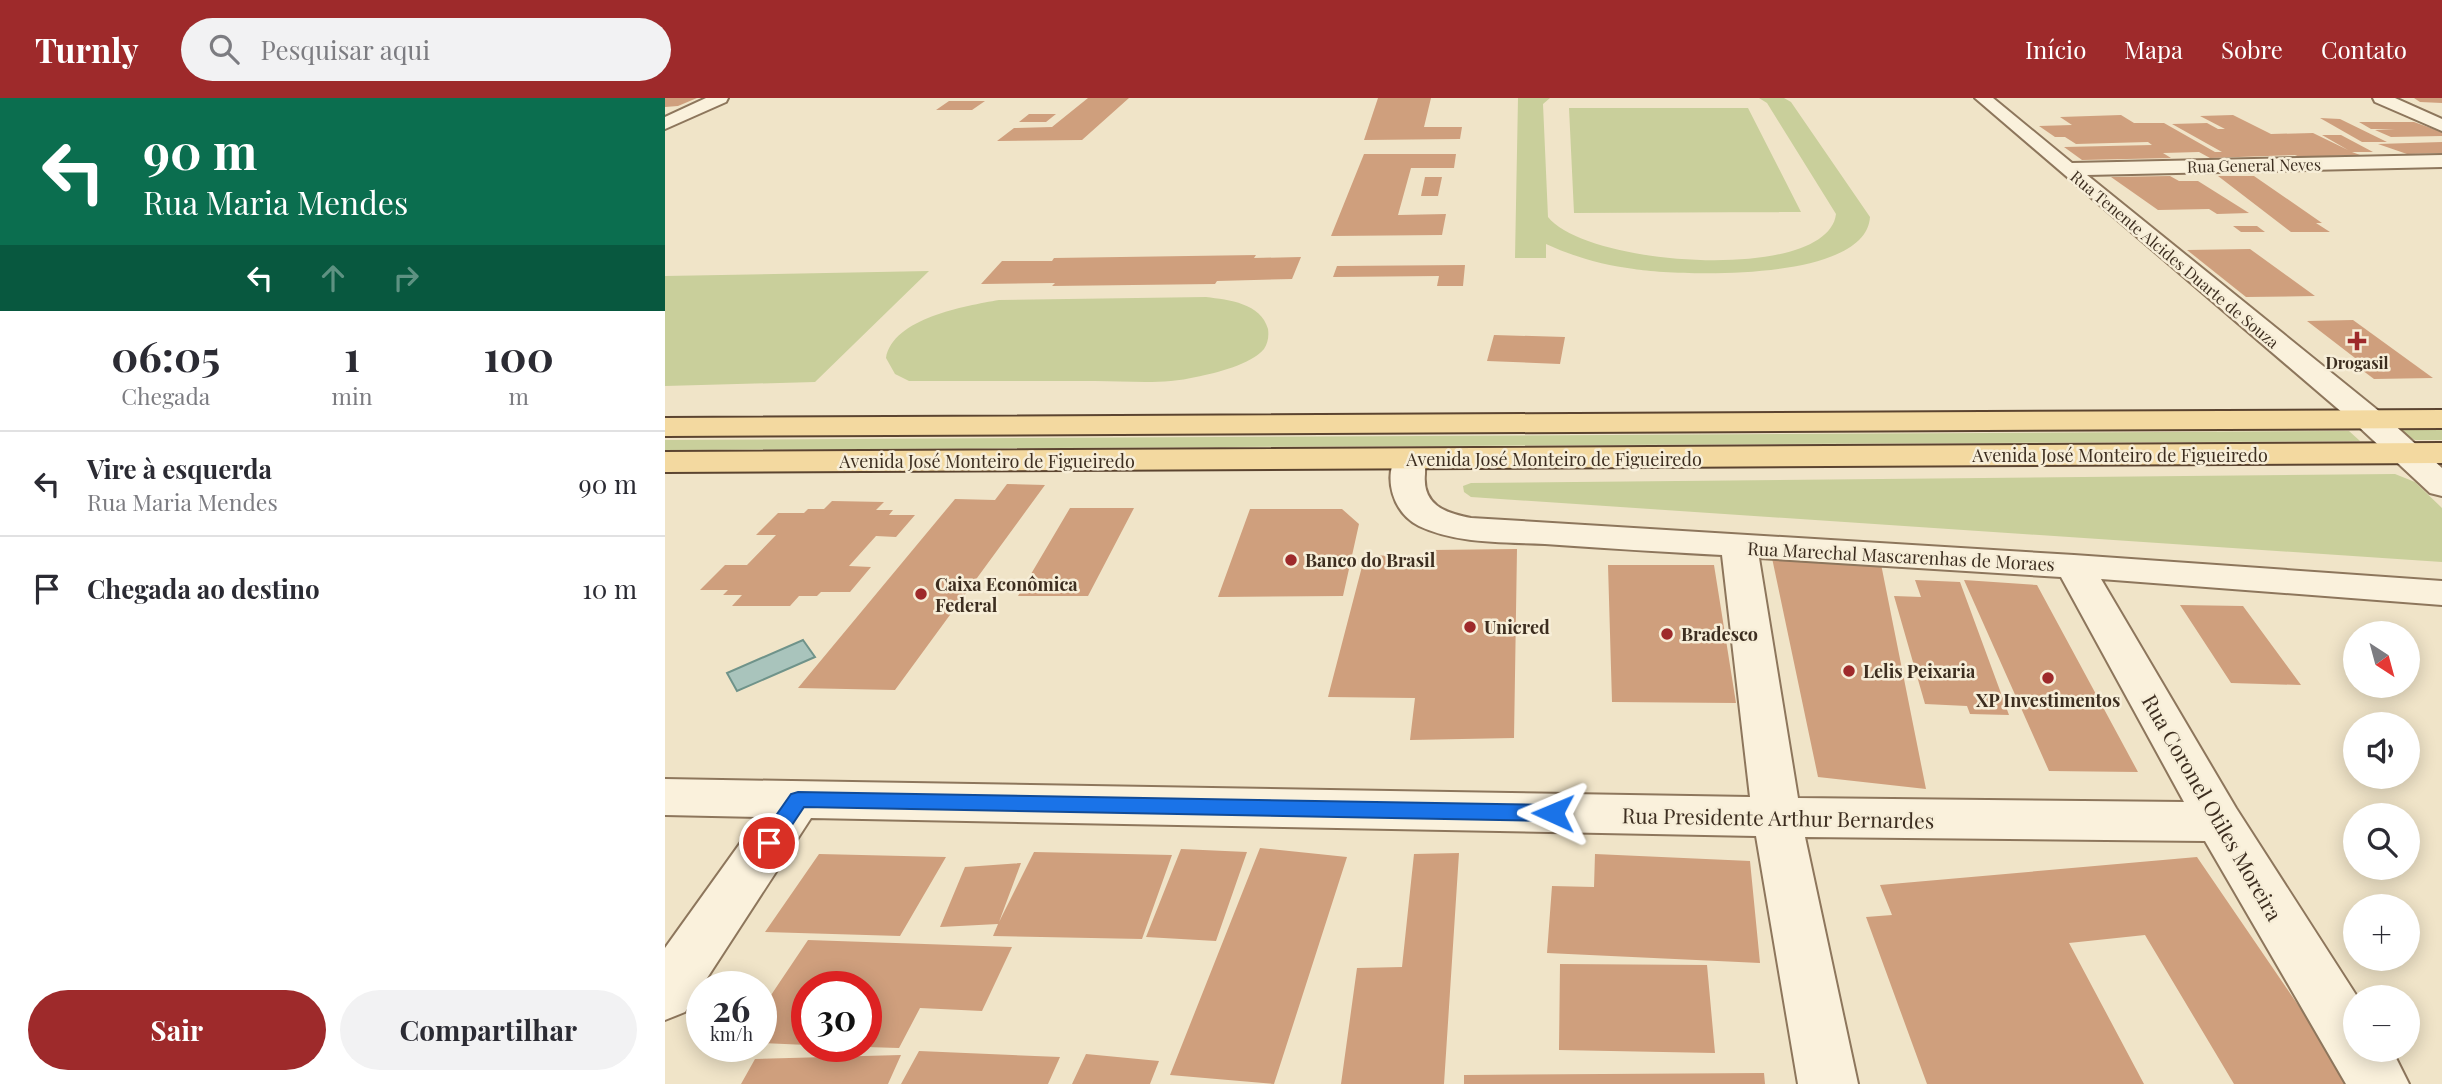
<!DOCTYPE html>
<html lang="pt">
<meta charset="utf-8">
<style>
:root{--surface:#fff;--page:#f2f2f3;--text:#2b2b33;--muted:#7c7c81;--line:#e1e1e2;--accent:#9e2a2b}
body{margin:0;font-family:"Playfair Display",serif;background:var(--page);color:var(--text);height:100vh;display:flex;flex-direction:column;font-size:26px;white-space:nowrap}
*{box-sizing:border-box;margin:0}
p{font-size:23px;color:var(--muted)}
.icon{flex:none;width:38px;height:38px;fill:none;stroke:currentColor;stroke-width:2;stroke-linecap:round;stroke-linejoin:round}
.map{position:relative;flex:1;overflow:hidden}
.panel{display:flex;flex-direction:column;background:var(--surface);width:665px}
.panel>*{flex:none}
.guide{background:#0b6e4f;color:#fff;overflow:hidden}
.needle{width:46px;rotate:144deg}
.controls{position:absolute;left:1678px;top:523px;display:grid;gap:14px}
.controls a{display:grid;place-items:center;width:77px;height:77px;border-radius:50%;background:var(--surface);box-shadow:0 4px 18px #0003;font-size:35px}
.speed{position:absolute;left:21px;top:873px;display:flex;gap:14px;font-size:35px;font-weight:700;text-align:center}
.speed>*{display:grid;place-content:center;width:91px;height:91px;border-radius:50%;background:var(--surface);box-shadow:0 4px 18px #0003;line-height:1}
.speed small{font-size:18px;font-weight:400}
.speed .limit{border:10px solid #d22;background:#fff;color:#111}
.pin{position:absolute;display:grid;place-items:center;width:60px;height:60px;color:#fff;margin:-30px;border:4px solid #fff;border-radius:50%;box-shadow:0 2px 7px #0007}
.me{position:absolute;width:77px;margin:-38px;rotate:271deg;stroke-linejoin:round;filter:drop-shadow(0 0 5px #0008)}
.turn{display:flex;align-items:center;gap:24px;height:147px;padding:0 28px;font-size:32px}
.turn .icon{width:91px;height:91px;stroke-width:2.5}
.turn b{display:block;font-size:49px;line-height:60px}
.lanes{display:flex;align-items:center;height:66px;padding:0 28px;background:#0003;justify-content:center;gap:35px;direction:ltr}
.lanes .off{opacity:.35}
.eta{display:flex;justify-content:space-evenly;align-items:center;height:119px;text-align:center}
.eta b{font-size:42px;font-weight:700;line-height:49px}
.primary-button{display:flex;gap:14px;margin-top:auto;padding:14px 28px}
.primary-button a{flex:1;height:80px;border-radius:42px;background:var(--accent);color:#fff;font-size:28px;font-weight:700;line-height:80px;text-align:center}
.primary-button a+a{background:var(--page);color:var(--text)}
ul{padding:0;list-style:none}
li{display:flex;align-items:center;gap:21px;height:105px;padding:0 28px;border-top:2px solid var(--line)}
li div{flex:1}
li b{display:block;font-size:26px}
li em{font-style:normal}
header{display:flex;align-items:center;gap:42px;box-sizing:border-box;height:98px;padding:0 35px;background:var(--accent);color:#fff}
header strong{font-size:33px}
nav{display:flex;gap:38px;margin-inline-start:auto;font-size:24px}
.search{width:490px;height:63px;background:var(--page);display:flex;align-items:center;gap:18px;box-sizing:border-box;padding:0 24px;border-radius:38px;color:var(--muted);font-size:26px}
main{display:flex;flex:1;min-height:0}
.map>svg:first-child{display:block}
</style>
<header>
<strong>Turnly</strong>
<div class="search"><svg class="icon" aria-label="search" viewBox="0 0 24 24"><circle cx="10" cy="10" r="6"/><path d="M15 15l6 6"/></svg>Pesquisar aqui</div>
<nav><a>Início</a><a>Mapa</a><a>Sobre</a><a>Contato</a></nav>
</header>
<main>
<section class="panel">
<div class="guide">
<div class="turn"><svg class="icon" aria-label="left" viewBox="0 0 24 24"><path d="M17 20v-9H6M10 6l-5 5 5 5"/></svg><div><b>90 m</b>Rua Maria Mendes</div></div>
<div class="lanes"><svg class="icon" aria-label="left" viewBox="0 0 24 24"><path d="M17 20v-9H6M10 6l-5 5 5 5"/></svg><svg class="icon off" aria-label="ahead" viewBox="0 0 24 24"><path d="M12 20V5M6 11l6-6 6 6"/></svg><svg class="icon off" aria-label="right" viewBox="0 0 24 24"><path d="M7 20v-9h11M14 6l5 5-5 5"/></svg></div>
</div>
<div class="eta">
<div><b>06:05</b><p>Chegada</p></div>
<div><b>1</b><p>min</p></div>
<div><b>100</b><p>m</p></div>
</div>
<ul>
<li><svg class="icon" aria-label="left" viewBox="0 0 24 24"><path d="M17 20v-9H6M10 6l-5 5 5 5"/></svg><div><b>Vire à esquerda</b><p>Rua Maria Mendes</p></div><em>90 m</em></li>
<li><svg class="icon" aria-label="arrive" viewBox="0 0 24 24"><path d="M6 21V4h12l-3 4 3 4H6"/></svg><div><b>Chegada ao destino</b></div><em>10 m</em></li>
</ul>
<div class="primary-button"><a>Sair</a><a>Compartilhar</a></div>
</section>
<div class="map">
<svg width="1777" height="986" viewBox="0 0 1777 986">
<rect width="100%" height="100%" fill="#f0e4c8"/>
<path fill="#c9cf9b" d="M 853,0 L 885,0 L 878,6 L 883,119 C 923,169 1163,185 1171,116 L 1102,5 L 1094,0 L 1119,0 L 1126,4 L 1205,119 C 1201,185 1013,178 969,171 C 938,167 909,159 881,146 L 881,160 L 850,160 Z
M 904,10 L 1083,10 L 1136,114 L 909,115 Z
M 264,173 L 150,284 L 0,288 L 0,178 Z
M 541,199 C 564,202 596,205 603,231 C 604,238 603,245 599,251 C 585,267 551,275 531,279 C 498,287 463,283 430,283 C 368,283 306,283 244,283 L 230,276 L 221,260 C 228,220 300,208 334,202 Z
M 1777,330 L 1777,342 L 1750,342 L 1727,331 Z
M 1684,333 L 1695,343 L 0,352 L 0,342 Z
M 1730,376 L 1750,384 L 1777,410 L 1777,464 L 806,399 L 799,394 L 798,388 L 806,385 Z"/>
<path fill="#a9c4bc" stroke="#6f938a" stroke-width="2" d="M 138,542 L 150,559 L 72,593 L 62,575 Z"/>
<path fill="#cf9f7d" d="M 0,0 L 32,0 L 13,8 L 0,9 Z
M 423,0 L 464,0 L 417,42 L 332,43 L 349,30 L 387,29 Z
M 713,0 L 766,0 L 759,29 L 797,29 L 795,41 L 699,42 Z
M 1749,0 L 1777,0 L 1777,5 L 1755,4 Z
M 284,3 L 320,3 L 307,12 L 271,12 Z
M 364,16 L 391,16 L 381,24 L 354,24 Z
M 1456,17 L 1469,25 L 1499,25 L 1550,54 L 1557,54 L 1507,26 L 1542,25 L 1553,31 L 1560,31 L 1535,18 L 1568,17 L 1606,36 L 1648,35 L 1683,52 L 1657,37 L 1676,37 L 1708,54 L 1687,54 L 1695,57 L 1635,59 L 1630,57 L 1545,60 L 1534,54 L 1498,55 L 1506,60 L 1417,62 L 1399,49 L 1487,47 L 1483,44 L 1411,46 L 1400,39 L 1390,39 L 1374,28 L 1407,27 L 1395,19 Z
M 1655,20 L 1675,21 L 1722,44 L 1697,44 Z
M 1694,24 L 1749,24 L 1777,34 L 1777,38 L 1726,39 L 1710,32 L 1730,31 L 1706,31 Z
M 1777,44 L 1777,55 L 1742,56 L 1713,46 Z
M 699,56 L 791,56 L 789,70 L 746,70 L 733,117 L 781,116 L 777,137 L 666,138 Z
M 1505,78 L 1514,83 L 1533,83 L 1584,115 L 1552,116 L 1544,111 L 1493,112 L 1446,79 Z
M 1553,78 L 1589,78 L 1657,125 L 1651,125 L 1665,134 L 1626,134 Z
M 760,79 L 777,79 L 773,98 L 756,98 Z
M 1568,128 L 1592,128 L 1600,134 L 1576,134 Z
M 1585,151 L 1650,198 L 1581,199 L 1522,152 Z
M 591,157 L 589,160 L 636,159 L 627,181 L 552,183 L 550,186 L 387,188 L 390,185 L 316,186 L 337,163 L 387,163 L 389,160 Z
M 800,167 L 798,188 L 772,188 L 774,178 L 668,179 L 672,168 Z
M 1688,222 L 1768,280 L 1709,281 L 1685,263 L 1694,263 L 1642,223 Z
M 829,237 L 900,239 L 895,266 L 822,263 Z
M 342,386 L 380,387 L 230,592 L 133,590 L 290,401 L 330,402 Z
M 167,403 L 219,404 L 211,412 L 228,412 L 224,417 L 250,417 L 231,439 L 211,438 L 184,468 L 206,469 L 185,494 L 156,494 L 152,498 L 134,498 L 125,508 L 67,508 L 77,497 L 58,497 L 63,492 L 35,492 L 60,467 L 82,467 L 111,437 L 91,437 L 113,415 L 139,415 L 143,411 L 159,411 Z
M 405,410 L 469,410 L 423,498 L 353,498 Z
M 585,411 L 677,411 L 694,426 L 678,498 L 553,499 Z
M 852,451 L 849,640 L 745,642 L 750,600 L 663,599 L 700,457 L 767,459 L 767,452 Z
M 1107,460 L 1216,466 L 1261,691 L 1153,679 Z
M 943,467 L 1049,467 L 1071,605 L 947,604 Z
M 1250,482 L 1295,484 L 1344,617 L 1305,616 L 1302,608 L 1260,606 L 1229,498 L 1256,499 Z
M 1299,482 L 1372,487 L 1473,674 L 1384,673 Z
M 1515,507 L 1578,508 L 1636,587 L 1566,585 Z
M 595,750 L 682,759 L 609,986 L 505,977 Z
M 516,751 L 582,754 L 551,843 L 481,839 Z
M 369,754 L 507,757 L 477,841 L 328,838 L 333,826 L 275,829 L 300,769 L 356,765 L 334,824 Z
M 794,755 L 779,986 L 676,986 L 692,870 L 737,869 L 749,756 Z
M 154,756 L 281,759 L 235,838 L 100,834 Z
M 930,756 L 1085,763 L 1095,865 L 882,855 L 887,788 L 929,789 Z
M 1532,759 L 1687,986 L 1569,986 L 1480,837 L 1404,845 L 1479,986 L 1262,986 L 1201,819 L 1227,817 L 1215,787 Z
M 143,842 L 347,849 L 317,913 L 255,910 L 234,950 L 201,949 L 201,889 L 142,889 L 142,947 L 96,945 L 96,912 Z
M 895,866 L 1042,867 L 1050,955 L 894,952 Z
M 254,953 L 395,959 L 383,986 L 236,986 Z
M 421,956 L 494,963 L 485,986 L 407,986 Z
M 236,957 L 223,986 L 76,986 L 90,961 Z
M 1099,975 L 1100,986 L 799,986 L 799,977 Z"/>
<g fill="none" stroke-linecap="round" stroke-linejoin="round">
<defs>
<path id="minor" d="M 41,0 L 63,0 L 61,4 L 0,31 L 0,19 Z
M 1310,0 L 1328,0 L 1407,65 L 1777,57 L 1777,69 L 1422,77 L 1715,314 L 1777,370 L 1777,398 L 1765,395 L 1693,328 Z
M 1708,0 L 1730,0 L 1777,21 L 1777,33 L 1710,4 Z
M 745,352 L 757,355 C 762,363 760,367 760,376 C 757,407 780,415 806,420 L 1409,457 L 1777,483 L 1777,507 L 1436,481 L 1571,710 L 1693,900 L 1690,900 L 1690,952 L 1727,952 L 1744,986 L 1681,986 L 1540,743 L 1140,739 L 1193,986 L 1133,986 L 1091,738 L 146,720 L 20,914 L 0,922 L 0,850 L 94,719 L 0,717 L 0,681 L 1085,699 L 1057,457 C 998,454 939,450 880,446 C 839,444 792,446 754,428 C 728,415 717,379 733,355 ZM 1094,460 L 1396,479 L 1519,704 L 1133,700 Z"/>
<path id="major" d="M 1777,312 L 1777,330 L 0,338 L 0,320 Z
M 1777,345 L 1777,365 L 0,374 L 0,354 Z"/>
</defs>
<use href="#minor" stroke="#8d765c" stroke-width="4"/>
<use href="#major" stroke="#5b4430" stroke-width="4"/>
<use href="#minor" fill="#faf1dc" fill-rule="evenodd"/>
<use href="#major" fill="#f3d9a0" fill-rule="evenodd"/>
</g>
<path fill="#1a73e8" stroke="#114b97" stroke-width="2" d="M 133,694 L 888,707 L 896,710 L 898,715 L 896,721 L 888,723 L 139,709 L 111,751 L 104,753 L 96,751 L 93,745 L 96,739 L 126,696 Z"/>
<g fill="#9e2a2b" stroke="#f7eed8" stroke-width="2.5">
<path d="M1688.5 232.5h7v7h7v7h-7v7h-7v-7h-7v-7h7z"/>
<circle cx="626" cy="462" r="7"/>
<circle cx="256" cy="496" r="7"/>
<circle cx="805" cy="529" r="7"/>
<circle cx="1002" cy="536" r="7"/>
<circle cx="1184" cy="573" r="7"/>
<circle cx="1383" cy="580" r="7"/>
</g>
<g text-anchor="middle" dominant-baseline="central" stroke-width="5" stroke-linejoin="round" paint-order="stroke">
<g font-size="16" fill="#3d2e20" stroke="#f7eed8">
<text transform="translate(1589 67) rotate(-1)">Rua General Neves</text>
<text transform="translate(1510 161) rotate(40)">Rua Tenente Alcides Duarte de Souza</text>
</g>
<g font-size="16" font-weight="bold" fill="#3d2e20" stroke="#f7eed8">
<text x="1692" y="264">Drogasil</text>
</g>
<g font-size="18" fill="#3d2e20" stroke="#f7eed8">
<text x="1455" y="357">Avenida José Monteiro de Figueiredo</text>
<text x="889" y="361">Avenida José Monteiro de Figueiredo</text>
<text x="322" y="363">Avenida José Monteiro de Figueiredo</text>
<text transform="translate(1236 458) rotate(3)">Rua Marechal Mascarenhas de Moraes</text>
</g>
<g font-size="18" font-weight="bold" fill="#3d2e20" stroke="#f7eed8" text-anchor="start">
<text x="640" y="462">Banco do Brasil</text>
<text x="270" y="486">Caixa Econômica<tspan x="270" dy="21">Federal</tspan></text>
<text x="819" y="529">Unicred</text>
<text x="1016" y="536">Bradesco</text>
<text x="1198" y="573">Lelis Peixaria</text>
<text x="1383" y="602" text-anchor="middle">XP Investimentos</text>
</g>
<g font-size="21" fill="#3d2e20" stroke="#f7eed8">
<text transform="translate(1548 709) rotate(60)">Rua Coronel Otiles Moreira</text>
<text transform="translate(1113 719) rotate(1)">Rua Presidente Arthur Bernardes</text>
</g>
</g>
</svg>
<div class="controls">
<a><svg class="needle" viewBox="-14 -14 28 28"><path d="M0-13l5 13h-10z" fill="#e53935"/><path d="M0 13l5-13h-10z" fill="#7c7c81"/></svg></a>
<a><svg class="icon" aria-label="sound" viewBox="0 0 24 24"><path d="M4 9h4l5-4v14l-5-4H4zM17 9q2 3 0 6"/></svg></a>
<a><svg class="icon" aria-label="search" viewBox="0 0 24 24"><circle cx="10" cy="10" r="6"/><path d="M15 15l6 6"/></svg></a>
<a>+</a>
<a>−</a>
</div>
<div class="speed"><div>26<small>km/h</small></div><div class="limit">30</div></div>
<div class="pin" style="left:104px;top:745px;background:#d93025"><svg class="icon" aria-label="arrive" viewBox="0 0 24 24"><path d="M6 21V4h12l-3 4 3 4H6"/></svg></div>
<svg class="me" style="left:888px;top:715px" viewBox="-20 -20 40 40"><path d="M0-17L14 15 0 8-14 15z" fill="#1a73e8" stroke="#fff" stroke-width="4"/></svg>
</div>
</main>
